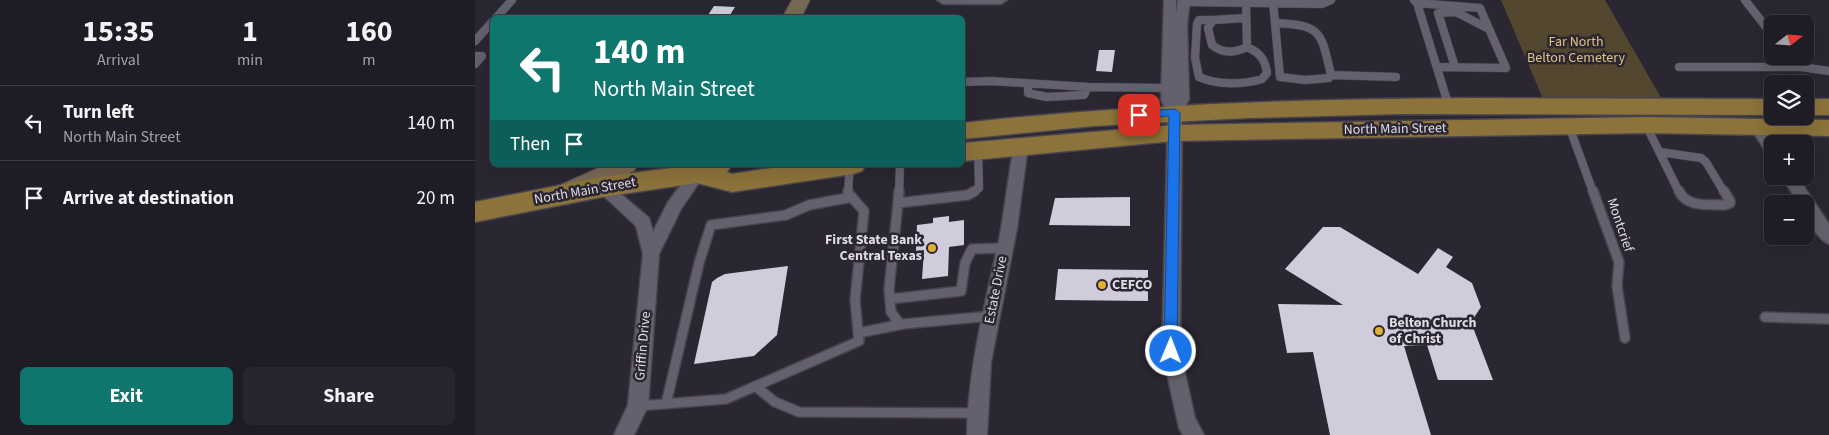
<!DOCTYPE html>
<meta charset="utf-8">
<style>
:root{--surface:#201c26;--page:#28252e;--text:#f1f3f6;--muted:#a2a1a7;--line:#3d3a43;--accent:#0f766e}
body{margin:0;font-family:"Source Sans 3",sans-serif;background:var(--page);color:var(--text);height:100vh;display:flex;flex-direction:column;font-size:19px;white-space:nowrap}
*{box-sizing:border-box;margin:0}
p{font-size:16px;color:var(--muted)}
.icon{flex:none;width:28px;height:28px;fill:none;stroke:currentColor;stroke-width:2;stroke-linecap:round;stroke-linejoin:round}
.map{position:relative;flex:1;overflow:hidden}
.drawer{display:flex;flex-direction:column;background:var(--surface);width:475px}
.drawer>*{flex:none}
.banner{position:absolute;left:15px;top:15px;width:475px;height:152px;border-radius:8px;box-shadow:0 5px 20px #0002,0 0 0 1px var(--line);background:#0f766e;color:#fff;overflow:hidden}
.needle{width:32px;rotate:73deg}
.controls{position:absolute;left:1289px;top:15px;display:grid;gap:10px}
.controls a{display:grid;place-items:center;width:50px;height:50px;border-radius:8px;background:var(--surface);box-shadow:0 5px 20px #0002,0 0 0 1px var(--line);font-size:25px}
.pin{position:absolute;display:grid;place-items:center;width:42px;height:42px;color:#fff;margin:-21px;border-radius:10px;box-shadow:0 2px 8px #0006}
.me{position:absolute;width:55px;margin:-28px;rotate:1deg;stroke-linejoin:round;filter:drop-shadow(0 0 4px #0008)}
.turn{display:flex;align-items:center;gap:18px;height:105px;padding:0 20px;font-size:22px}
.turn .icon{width:65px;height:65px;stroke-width:2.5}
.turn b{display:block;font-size:35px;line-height:42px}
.then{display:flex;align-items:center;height:48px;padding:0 20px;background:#0003;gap:10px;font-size:19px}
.eta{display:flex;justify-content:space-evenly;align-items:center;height:85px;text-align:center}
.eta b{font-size:30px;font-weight:700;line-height:35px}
.cta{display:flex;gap:10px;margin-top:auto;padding:10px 20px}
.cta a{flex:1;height:58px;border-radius:8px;background:var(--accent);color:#fff;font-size:20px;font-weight:700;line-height:58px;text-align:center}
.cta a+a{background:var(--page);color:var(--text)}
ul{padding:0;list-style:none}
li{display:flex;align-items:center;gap:15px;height:75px;padding:0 20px;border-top:1px solid var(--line)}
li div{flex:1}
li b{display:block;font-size:19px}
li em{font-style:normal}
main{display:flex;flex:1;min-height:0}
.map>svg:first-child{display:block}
</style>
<main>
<section class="drawer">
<div class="eta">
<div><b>15:35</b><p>Arrival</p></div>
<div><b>1</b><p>min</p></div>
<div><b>160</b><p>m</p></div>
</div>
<ul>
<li><svg class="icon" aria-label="left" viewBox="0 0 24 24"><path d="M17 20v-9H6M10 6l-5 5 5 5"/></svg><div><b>Turn left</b><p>North Main Street</p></div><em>140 m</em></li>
<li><svg class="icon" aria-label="arrive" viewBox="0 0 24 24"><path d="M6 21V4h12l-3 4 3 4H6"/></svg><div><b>Arrive at destination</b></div><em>20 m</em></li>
</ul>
<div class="cta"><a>Exit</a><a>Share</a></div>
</section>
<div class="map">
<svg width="1354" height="435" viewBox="0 0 1354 435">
<rect width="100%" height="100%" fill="#2a2632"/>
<path fill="#53472f" d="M 1026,0 L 1130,0 L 1189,103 L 1068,99 Z"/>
<path fill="#d0ccdb" d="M 239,6 L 260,7 L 253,18 L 231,18 Z
M 624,50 L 640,50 L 637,72 L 621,71 Z
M 655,197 L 655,226 L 574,225 L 580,198 Z
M 474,216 L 474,222 L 489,220 L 489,245 L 474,247 L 473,276 L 447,279 L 449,250 L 441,251 L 442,225 L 458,223 L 458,218 Z
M 848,227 L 865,227 L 943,274 L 963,248 L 978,257 L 971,267 L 997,283 L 1006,307 L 996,322 L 1018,380 L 963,380 L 952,345 L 929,346 L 956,435 L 855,435 L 838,352 L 812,353 L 803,304 L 868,305 L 810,269 Z
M 313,266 L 302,335 L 279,356 L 219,364 L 237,282 L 242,278 L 250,274 Z
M 583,269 L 673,270 L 673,301 L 580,300 Z"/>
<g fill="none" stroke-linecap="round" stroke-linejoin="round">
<defs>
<path id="service-far1" d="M 939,0 L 942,3 L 974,107
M 1270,0 L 1298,36
M 708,2 L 847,4 L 856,0
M 798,2 L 800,23
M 771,3 L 772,47 C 760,53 748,54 737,45 L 733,28 L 738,20 L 771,18
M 942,3 L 1005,8 L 1031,68 L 962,67
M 21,18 L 37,0
M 738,20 L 724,20 L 722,24 L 720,58 L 724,77 C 742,85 768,85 787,79 L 792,73 C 790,59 785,53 772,47
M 800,23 C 847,25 846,32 856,75 L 854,78 L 830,80 L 805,77 Z
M 0,41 L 18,21
M 0,56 L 7,56 L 0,64
M 1313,56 L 1326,67 L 1354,71
M 980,67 L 963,13 L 981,12 L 1014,29
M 1204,67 L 1326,67
M 856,75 L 921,77
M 488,82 L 516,81 L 613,87 L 693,88
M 553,85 L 553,93 L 572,97 L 609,95 L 613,87
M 1171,125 L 1204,192
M 1094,126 L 1118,192
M 1185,152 L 1226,158 L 1231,162 L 1249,192
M 373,192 L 375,165
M 424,192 L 425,165
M 498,192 L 504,188 L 503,151"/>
<path id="service" d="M 424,191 L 423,203 L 493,195 L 500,191
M 1118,191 L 1144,262 L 1142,286 L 1150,338
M 1204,191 C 1212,208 1233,204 1250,205 L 1255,203 L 1255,201 L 1249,191
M 423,203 L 414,289 L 416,312 L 425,324
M 415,299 L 486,291 L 490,263 L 497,249 L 530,248
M 1290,317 L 1354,319
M 383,333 L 428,324 L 516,316
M 280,386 L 300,402 L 324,412 L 502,413
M 191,404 L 224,263 L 236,225 L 311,215 L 334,205 L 377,197
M 163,406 L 251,399 L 384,341 L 380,300 L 389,211 L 373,193 L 373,191"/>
<path id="minor" d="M 462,0 L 532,0 L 526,4 L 468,4 Z
M 689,0 L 701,0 L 701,13 L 703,0 L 715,0 L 712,24 L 714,99 L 707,113 L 705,351 L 720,418 L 729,435 L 708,435 L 704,428 L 687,351 L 693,113 L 686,101 Z
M 1281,121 L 1286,122 L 1301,144 L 1298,144 L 1298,156 L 1293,155 L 1274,126 L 1276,122 Z
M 546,141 L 551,142 L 553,146 L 542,228 L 516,362 L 512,435 L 492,435 C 493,368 510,305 524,240 C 530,209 533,177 539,146 L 541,142 Z
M 222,168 L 227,170 L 230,174 L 206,209 L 184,254 L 173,406 L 159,435 L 139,435 L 153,405 L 168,254 L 161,226 L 119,187 L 121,183 L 127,181 L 133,183 L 174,218 L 178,232 L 193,202 L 217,170 Z
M 1306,176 L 1322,176 L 1354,224 L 1354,244 C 1341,239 1330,216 1330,204 L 1324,204 Z"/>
<path id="secondary" d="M 317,0 L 335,0 L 326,18 L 307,18 Z
M 130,165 L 162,165 L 159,171 L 101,197 L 93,200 L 85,197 L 81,191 L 85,185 Z"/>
<path id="primary" d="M 998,98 L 1298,99 L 1298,115 L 923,114 L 774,118 L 619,126 L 488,139 L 488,123 C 658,104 827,99 998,98 Z
M 1330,99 L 1354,99 L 1354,115 L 1330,115 Z
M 1171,117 L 1354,120 L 1354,136 L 1171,133 L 699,141 L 488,161 L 488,143 L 699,125 Z
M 219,165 L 257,165 L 252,172 L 257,174 L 316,165 L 390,165 L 387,171 L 378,174 L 257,192 L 222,183 L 127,197 L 0,222 L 0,202 L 127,177 Z"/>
</defs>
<use href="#service-far1" stroke="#48444e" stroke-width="9"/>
<use href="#service" stroke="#48444e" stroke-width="12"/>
<use href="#minor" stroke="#48444e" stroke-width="3"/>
<use href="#secondary" stroke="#48444e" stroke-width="2"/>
<use href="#primary" stroke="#48444e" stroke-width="3"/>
<use href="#service-far1" stroke="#64606d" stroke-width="8"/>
<use href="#service" stroke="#64606d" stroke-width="9"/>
<use href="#minor" fill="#64606d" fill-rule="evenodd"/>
<use href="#secondary" fill="#786954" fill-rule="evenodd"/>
<use href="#primary" fill="#8c733b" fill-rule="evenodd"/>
</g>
<path fill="#1a73e8" stroke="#114b97" d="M 700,109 L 705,113 L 702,351 L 700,355 L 696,357 L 691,355 L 689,351 L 694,116 L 664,118 L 659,115 L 664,111 Z"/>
<g fill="#e1af34" stroke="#2a2632" stroke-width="2">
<circle cx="457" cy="248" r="5"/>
<circle cx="627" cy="285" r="5"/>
<circle cx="904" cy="331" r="5"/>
</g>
<g text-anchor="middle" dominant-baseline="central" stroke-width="5" stroke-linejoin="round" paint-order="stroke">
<g font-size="14" fill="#e1c381" stroke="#2a2632">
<text x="1101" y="42">Far North<tspan x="1101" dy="16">Belton Cemetery</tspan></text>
</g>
<g font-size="14" fill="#dfdce4" stroke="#2a2632">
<text transform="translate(920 129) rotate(-1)">North Main Street</text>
<text transform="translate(110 191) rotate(-10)">North Main Street</text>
<text transform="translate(1145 225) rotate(71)">Montcrief</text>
<text transform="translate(521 290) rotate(-79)">Estate Drive</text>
<text transform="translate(168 346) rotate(-85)">Griffin Drive</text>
</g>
<g font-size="14" font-weight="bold" fill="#dfdce4" stroke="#2a2632" text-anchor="start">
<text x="447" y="240" text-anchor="end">First State Bank<tspan x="447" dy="16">Central Texas</tspan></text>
<text x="637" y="285">CEFCO</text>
<text x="914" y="323">Belton Church<tspan x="914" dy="16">of Christ</tspan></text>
</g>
</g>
</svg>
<div class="controls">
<a><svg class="needle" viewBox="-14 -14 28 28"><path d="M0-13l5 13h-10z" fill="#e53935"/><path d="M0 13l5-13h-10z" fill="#a2a1a7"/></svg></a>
<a><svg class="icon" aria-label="layers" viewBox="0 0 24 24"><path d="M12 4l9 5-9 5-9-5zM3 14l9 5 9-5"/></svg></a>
<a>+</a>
<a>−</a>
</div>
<div class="pin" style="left:664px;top:115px;background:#d93025"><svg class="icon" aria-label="arrive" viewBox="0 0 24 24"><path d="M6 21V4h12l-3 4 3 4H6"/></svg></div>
<svg class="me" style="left:696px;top:351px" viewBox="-20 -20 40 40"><circle r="17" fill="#1a73e8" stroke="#fff" stroke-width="3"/><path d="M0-11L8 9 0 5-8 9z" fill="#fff"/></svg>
<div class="banner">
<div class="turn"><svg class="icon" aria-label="left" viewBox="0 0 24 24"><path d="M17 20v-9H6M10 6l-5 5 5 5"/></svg><div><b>140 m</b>North Main Street</div></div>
<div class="then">Then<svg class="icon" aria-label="arrive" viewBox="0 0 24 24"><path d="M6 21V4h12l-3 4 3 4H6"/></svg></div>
</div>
</div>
</main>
